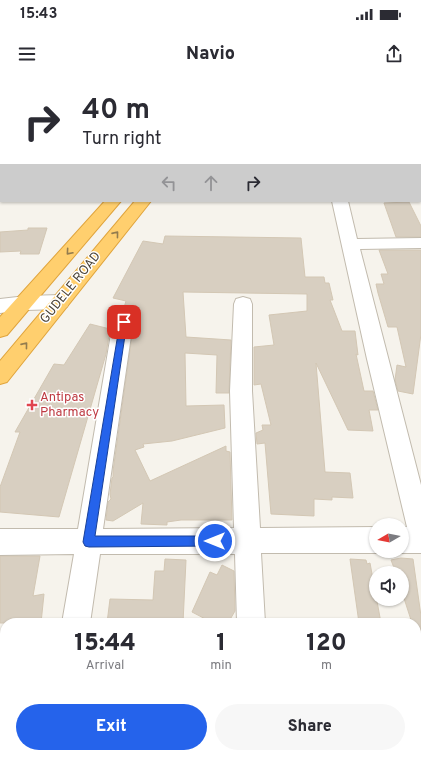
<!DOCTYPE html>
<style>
:root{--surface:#fff;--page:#f7f7f7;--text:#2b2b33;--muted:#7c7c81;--accent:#2563eb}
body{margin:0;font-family:Overpass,sans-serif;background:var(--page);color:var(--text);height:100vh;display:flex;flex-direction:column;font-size:15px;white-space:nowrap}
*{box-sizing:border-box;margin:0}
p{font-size:13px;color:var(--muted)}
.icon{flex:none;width:22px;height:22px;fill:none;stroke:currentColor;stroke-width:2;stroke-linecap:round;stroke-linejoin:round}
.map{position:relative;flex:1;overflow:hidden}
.details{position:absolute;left:0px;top:538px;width:421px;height:140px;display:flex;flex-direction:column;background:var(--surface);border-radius:16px 16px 0 0;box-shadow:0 1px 3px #0004}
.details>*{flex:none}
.top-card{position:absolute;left:0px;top:0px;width:421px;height:122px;box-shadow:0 1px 3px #0004;background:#fff;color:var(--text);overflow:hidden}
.needle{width:26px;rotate:260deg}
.tools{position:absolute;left:369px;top:438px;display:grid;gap:8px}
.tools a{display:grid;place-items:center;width:40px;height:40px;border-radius:50%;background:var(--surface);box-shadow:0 1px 3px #0004;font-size:20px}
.pin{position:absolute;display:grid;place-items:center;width:34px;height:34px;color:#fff;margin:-17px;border-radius:8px;box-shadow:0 2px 6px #0006}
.me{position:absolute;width:44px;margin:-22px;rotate:270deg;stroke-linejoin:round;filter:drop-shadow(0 0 3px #0008)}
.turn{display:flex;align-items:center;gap:14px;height:84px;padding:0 16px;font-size:18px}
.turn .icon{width:52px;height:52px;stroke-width:2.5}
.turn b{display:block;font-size:28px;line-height:34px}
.lanes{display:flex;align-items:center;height:38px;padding:0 16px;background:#0003;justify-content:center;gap:20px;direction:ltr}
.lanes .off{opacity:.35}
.eta{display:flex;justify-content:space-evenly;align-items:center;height:68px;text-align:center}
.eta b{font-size:24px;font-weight:800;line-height:28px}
.button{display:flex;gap:8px;margin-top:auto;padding:8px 16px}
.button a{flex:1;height:46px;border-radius:24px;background:var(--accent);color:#fff;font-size:16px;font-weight:800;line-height:46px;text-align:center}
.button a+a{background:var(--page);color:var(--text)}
.status{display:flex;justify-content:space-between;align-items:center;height:28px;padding:0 20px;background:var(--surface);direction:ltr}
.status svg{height:11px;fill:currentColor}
header{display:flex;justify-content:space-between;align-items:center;height:52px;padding:0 16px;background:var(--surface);font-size:18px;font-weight:800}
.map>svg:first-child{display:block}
</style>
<div class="status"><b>15:43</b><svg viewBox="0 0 49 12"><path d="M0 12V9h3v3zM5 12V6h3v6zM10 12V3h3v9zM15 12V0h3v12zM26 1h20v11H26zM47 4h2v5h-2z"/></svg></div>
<header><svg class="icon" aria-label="menu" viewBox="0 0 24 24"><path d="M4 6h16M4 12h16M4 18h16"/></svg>Navio<svg class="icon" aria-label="share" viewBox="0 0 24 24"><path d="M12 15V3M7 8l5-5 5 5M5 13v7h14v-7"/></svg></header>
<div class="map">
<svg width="421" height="678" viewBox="0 0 421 678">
<rect width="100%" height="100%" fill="#f6f3ec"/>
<path fill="#d8cfc1" stroke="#d3c7b4" d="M 409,122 L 421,146 L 421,157 L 396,157 L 384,123 Z
M 28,148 L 47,148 L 39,174 L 20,174 L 21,171 L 0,172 L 0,152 L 28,150 Z
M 165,156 L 301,158 L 305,197 L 324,197 L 325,203 L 329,203 L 333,220 L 330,220 L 342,251 L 355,251 L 358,275 L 356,274 L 364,311 L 373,311 L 378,330 L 369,330 L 373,351 L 348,350 L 316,283 L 325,392 L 350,393 L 353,418 L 332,417 L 332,420 L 314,419 L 314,436 L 271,434 L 265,363 L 257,364 L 256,353 L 263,350 L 262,345 L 271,345 L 261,304 L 254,305 L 254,267 L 274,265 L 269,235 L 307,231 L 307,214 L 183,212 L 186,257 L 231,260 L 229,313 L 216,313 L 217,275 L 185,273 L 186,326 L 224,325 L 225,348 L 172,361 L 143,364 L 144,367 L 135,370 L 150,401 L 226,366 L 226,371 L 230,372 L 232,440 L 181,440 L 167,442 L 167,445 L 141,444 L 143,423 L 113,441 L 106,440 L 108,422 L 111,419 L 110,414 L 112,398 L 113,397 L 113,391 L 134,242 L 130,236 L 122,234 L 126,221 L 113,218 L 143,161 L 163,164 Z
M 379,170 L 421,170 L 421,254 L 413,314 L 398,311 L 395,300 L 397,285 L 406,287 L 397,247 L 388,247 L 378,213 L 376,204 L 384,204 L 381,194 L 388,194 Z
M 90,244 L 110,249 L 106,274 L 59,437 L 0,432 L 0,407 L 20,352 L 15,352 L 54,284 L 64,285 Z
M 0,476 L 40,476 L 33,516 L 44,514 L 41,543 L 0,543 Z
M 401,478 L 413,479 L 421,536 L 421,550 L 416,551 L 416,543 L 412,543 L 402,512 L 402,493 L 396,493 L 391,480 Z
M 165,479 L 186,480 L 183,543 L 107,543 L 110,519 L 153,520 L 155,491 L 164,491 Z
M 350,479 L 366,480 L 367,484 L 370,483 L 381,543 L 359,543 Z
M 222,485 L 234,491 L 235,531 L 228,543 L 213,543 L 192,532 L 210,492 L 217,495 Z"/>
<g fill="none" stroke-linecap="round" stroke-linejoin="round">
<defs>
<path id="street" d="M 55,0 L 67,0 L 67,1 L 55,1 Z
M 137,0 L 149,0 L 149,1 L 137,1 Z
M 306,0 L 318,0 L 318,1 L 306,1 Z
M 393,0 L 414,0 L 415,1 L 394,1 Z
M 420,62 L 421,62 L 421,72 L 420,72 Z
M 0,66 L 1,66 L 0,75 Z
M 332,121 L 348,121 L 357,159 L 421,158 L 421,168 L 360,169 L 421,405 L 421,473 L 402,473 L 398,471 L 402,471 L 402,447 L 407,447 L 367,279 Z
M 60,215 L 67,217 L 69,222 L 67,227 L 60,229 L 26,230 L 0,233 L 0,219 L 26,216 Z
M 243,217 L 250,219 L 252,224 L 252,311 L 260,448 L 376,447 L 376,471 L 380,471 L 376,473 L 261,473 L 265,543 L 237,543 L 235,474 L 100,474 L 90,543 L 62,543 L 74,474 L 0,475 L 0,449 L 78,449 L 113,242 L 116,237 L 123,235 L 130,237 L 133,242 L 103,449 L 234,448 L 230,311 L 234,224 L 236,219 Z
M 40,673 L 72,673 L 71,678 L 39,678 Z
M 241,673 L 273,673 L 273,678 L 241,678 Z"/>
<path id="highway" d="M 206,0 L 218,0 L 205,1 Z
M 233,0 L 245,0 L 245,1 L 233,1 Z
M 105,121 L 121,121 L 7,255 L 0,257 L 0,237 Z
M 135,121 L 151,121 L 7,302 L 0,304 L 0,281 Z"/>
</defs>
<use href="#street" stroke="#c2bbae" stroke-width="2"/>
<use href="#highway" stroke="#e0a43c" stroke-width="2"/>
<use href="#street" fill="#fff" fill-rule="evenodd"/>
<use href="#highway" fill="#ffcf6e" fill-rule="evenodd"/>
</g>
<defs><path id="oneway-chevron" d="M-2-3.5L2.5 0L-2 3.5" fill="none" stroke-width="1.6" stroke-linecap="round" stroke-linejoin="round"/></defs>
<g stroke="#937c4e">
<use href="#oneway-chevron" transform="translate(116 154) rotate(-51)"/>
<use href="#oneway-chevron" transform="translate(69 172) rotate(131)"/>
<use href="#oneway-chevron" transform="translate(25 265) rotate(-51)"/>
</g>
<path fill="#2563eb" stroke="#184099" d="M 124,239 L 127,242 L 95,456 L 215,456 L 219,457 L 221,461 L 219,465 L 215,466 L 89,467 L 85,466 L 83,462 L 120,242 Z"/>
<path fill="#e0444e" stroke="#fff" stroke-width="1.5" d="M30 319h4v4h4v4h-4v4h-4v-4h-4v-4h4z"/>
<g text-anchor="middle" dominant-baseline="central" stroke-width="3" stroke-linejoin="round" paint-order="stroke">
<g font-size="13" fill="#4b4439" stroke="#fff">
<text transform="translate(71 208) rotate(-51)">GUDELE ROAD</text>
</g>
<g font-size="13" fill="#be3a42" stroke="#fff" text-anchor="start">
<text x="40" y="318">Antipas<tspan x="40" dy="15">Pharmacy</tspan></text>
</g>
</g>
</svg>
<div class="tools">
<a><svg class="needle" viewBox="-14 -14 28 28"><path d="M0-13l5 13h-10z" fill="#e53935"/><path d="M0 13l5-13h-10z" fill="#7c7c81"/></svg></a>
<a><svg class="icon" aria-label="sound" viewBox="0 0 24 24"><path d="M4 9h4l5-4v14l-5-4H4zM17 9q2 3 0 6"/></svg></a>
</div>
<div class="pin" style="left:124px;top:242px;background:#d93025"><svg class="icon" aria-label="arrive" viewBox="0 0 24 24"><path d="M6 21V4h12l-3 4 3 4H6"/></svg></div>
<svg class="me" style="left:215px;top:461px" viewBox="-20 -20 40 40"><circle r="17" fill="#2563eb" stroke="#fff" stroke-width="3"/><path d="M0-11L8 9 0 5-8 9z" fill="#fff"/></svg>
<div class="top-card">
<div class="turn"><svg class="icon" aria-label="right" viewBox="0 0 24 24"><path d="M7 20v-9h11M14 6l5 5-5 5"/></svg><div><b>40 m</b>Turn right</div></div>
<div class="lanes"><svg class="icon off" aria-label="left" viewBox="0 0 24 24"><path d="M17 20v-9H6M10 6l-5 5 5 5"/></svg><svg class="icon off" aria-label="ahead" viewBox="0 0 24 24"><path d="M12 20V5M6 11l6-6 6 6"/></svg><svg class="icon" aria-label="right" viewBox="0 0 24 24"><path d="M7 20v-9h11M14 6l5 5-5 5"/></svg></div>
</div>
<section class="details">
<div class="eta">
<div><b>15:44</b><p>Arrival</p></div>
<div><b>1</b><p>min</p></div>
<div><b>120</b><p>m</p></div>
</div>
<div class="button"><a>Exit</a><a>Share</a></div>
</section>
</div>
